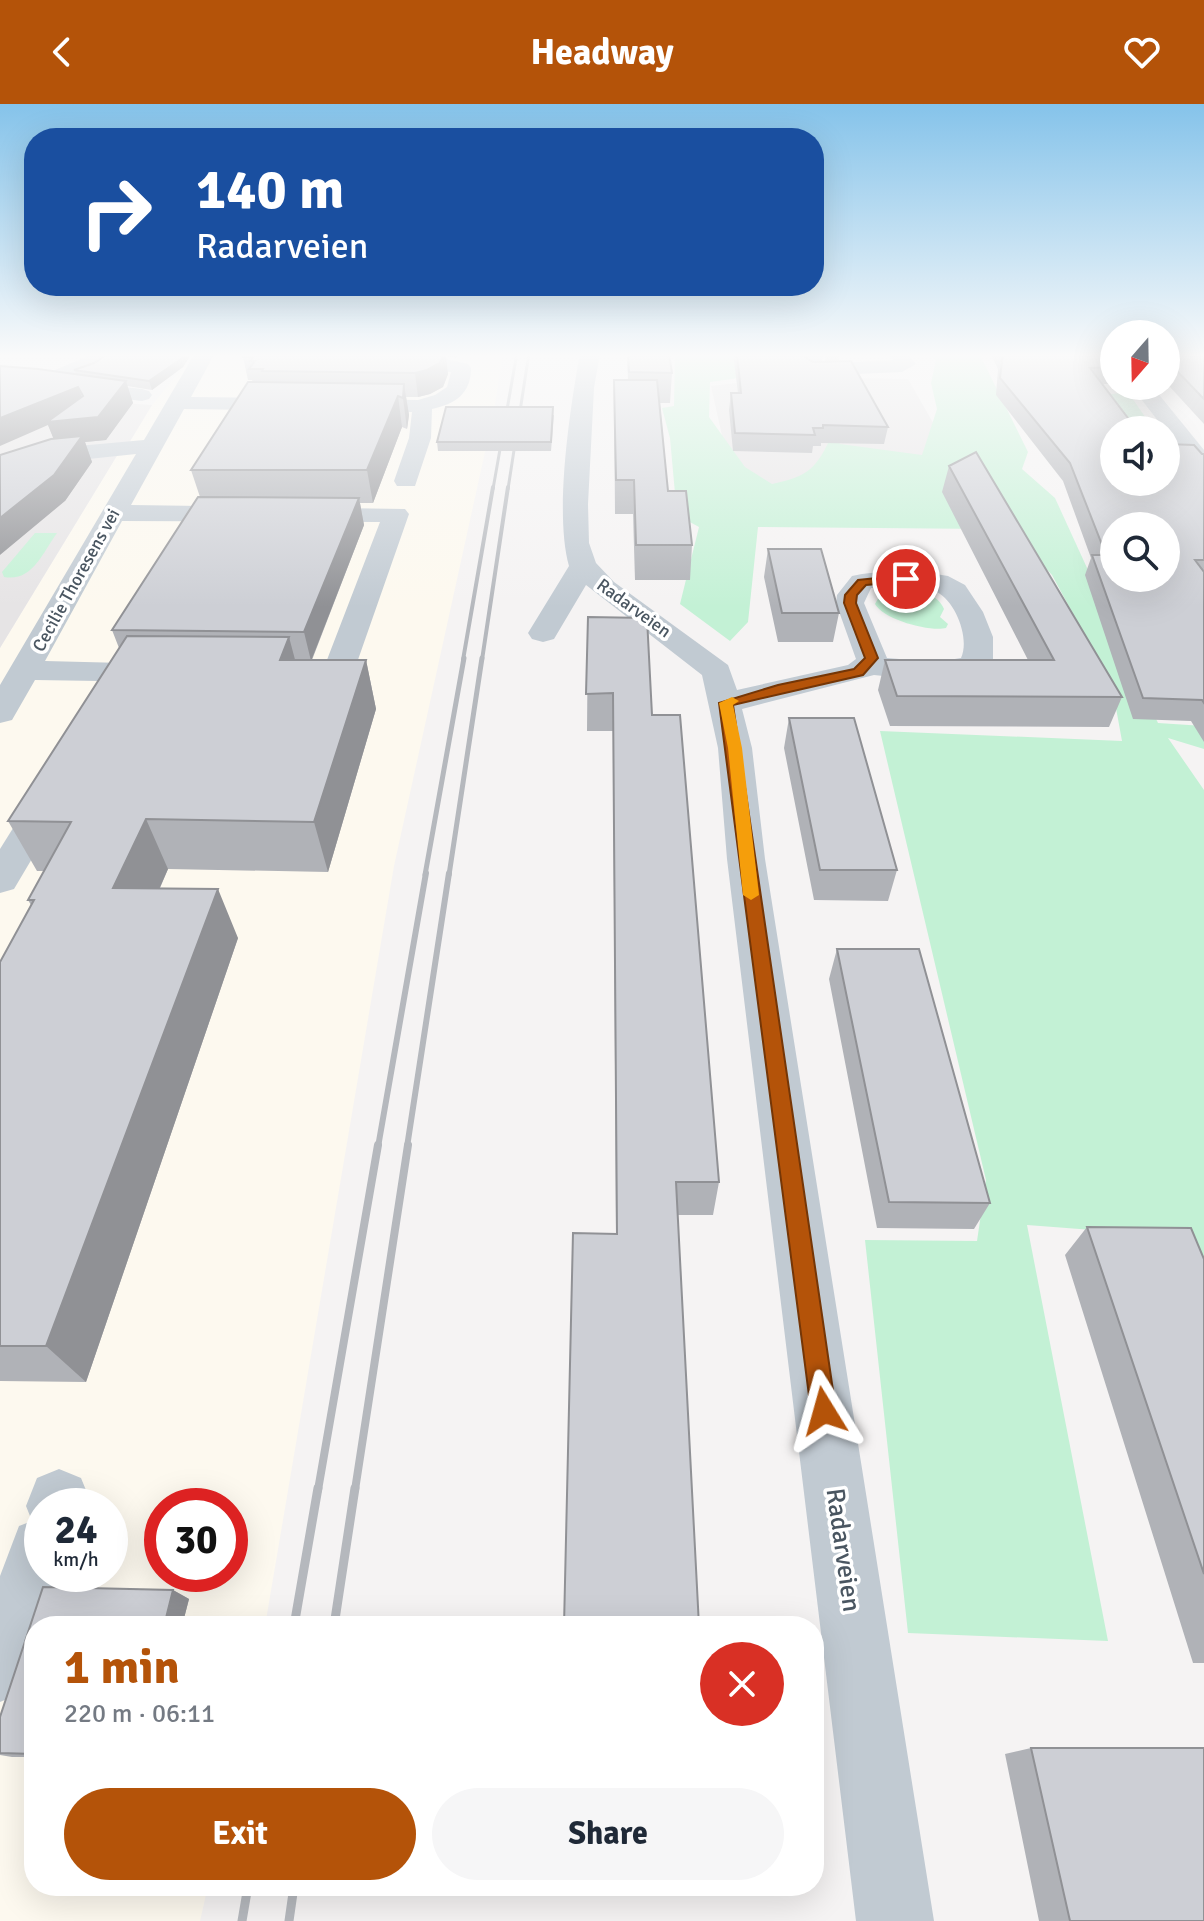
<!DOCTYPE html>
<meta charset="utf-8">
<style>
:root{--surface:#fff;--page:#f6f6f7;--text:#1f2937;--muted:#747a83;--accent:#b45309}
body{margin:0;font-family:Signika,sans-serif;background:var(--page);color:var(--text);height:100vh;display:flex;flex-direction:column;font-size:30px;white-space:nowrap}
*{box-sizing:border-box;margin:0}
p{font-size:26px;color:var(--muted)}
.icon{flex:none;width:44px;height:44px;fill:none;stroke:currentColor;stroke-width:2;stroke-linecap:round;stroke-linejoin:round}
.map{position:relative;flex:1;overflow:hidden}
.sheet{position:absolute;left:24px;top:1512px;width:800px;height:280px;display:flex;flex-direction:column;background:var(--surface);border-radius:32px;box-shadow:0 8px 32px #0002}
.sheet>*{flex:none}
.top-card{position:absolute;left:24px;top:24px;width:800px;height:168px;border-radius:32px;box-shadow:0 8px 32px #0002;background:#1a4fa0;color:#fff;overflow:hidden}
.needle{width:52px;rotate:200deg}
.fabs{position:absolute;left:1100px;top:216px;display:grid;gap:16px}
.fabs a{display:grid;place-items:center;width:80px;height:80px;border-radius:50%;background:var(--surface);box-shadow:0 8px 32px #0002;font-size:40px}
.speed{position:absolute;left:24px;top:1384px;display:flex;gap:16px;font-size:40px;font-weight:700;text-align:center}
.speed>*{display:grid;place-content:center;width:104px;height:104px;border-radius:50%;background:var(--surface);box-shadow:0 8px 32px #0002;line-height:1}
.speed small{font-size:20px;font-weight:400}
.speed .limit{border:12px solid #d22;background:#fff;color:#111}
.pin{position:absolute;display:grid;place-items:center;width:68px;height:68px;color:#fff;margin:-34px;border:4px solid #fff;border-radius:50%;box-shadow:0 2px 8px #0007}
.me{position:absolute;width:88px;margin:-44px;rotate:352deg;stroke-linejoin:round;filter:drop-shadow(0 0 6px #0008)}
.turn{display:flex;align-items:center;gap:28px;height:168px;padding:0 40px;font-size:36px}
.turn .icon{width:104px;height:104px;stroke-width:2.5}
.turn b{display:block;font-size:56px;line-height:68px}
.round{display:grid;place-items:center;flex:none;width:84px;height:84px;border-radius:42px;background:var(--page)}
.head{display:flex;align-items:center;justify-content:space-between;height:136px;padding:0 40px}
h1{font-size:48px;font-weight:700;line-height:60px;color:var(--accent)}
.action{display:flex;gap:16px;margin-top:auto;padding:16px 40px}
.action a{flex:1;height:92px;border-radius:48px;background:var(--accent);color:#fff;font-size:32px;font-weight:700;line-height:92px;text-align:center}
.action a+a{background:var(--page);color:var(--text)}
header{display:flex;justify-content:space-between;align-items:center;height:104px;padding:0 40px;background:var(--accent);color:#fff;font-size:36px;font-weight:700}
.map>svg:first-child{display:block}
</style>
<header><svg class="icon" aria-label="back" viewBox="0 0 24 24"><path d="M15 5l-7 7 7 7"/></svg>Headway<svg class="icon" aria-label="heart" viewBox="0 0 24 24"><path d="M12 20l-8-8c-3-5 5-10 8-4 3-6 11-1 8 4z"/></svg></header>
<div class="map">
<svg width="1204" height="1817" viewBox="0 0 1204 1817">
<rect width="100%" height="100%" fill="#f5f3f3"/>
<path fill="#fdf9ef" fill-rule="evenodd" d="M 195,249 L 503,249 L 494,307 L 394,762 L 265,1522 L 34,1522 L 34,1782 L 208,1782 L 200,1817 L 0,1817 L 0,544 L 118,350 L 129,339 L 152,301 ZM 42,1402 L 110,1402 L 110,1470 L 42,1470 ZM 162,1402 L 230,1402 L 230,1470 L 162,1470 Z"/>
<path fill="#e6e4e5" d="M 788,273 L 908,275 L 967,378 L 739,408 L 711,282 Z
M 0,275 L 27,293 L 152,301 L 129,339 L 118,350 L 0,544 Z"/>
<path fill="#c3f1d5" d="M 675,249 L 801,249 L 782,268 L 710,278 L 709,313 L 745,363 L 772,380 C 809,372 816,365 832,331 L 840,340 L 922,351 L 937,305 L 931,279 L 936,256 L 923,249 L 979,249 L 1028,348 L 1022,365 L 1055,394 L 1158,619 L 1204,622 L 1204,645 L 1168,634 L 1204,686 L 1204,1189 L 1185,1133 L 1027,1121 L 1108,1537 L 908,1529 L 865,1136 L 977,1137 L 986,1076 L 880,627 L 1122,637 L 1112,582 L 1052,471 L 1018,435 L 989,425 L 758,423 L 748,518 L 730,537 L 680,500 L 699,423 L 677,411 L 670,334 L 662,304 L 674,302 Z
M 1128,288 L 1154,326 L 1114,326 L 1080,294 Z
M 35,429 L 57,429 C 42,450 32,478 4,473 L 2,468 Z
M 905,485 C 920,487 938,490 944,505 L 940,513 L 948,520 L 946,524 C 930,528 884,516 875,500 L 880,491 Z"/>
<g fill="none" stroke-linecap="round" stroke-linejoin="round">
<path fill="#c1cad2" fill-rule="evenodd" d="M 95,249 L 121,249 L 67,276 L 142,285 L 149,287 L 152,291 L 149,295 L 142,297 L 51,286 L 41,280 L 55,266 Z
M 195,249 L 215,249 L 191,293 L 418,296 L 435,291 L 447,283 L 451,268 L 386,264 L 376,258 L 379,254 L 437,253 L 468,260 L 471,264 C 471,290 455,300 432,305 L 431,334 L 415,382 L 397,382 L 394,377 L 409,334 L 412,308 L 184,305 L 131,401 L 405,405 L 409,410 L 353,570 L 348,577 C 328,582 301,582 281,577 L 276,570 L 281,563 L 325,561 L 380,418 L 122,417 L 45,557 L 163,560 L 174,562 L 179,569 L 174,576 L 163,578 L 35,576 L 12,616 L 0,619 L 0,581 L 136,350 L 60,358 L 29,368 L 21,366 L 17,361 L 21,356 L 56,344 L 144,336 Z
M 580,249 L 600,249 L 594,284 L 588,400 L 589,439 L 596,459 L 614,478 L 728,561 L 737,586 L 848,561 L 856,555 L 836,499 L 837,491 L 852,472 L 862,470 L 905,465 L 948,472 L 965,481 L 983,508 L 993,533 L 993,555 L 983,568 L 962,574 L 921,576 L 874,571 L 742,605 L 752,644 L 765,755 L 934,1817 L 856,1817 L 727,755 L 718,644 L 702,571 L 586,481 L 554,535 L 543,538 L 532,535 L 528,529 L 569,462 C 554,409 570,305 580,249 ZM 894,482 C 907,482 925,481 937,488 C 956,498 970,535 961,554 L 936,558 L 887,554 L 864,499 L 871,484 Z
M 806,249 L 826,249 L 820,260 L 893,256 L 887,249 L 907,249 L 916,260 L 902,268 L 810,272 L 800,266 L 800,258 Z
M 1131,282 L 1152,282 L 1204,346 L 1204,368 L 1196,366 Z
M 53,678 L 66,681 L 71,689 L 14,785 L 0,789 L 0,745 L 40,681 Z
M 59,1365 L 81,1374 L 90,1396 L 88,1402 L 42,1402 L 42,1470 L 66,1470 L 48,1522 L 34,1522 L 34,1565 L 24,1588 L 0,1598 L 0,1472 L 19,1422 L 32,1417 L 26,1402 L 37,1374 Z"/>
<path stroke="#b5b8bd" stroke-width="3" d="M 493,385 L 517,249
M 508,385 L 529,249"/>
<path stroke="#b5b8bd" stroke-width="4" d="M 463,556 L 493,383
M 482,556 L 508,383"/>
<path stroke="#b5b8bd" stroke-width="5" d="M 425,771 L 464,554
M 449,771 L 482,554"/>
<path stroke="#b5b8bd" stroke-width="6" d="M 378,1043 L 426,769
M 407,1043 L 449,769"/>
<path stroke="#b5b8bd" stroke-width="8" d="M 318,1386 L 378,1041
M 355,1386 L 408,1041"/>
<path stroke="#b5b8bd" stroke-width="9" d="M 294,1522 L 318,1384
M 334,1522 L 355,1384
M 242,1817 L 248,1782
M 289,1817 L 294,1782"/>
</g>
<path fill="#b0b2b7" d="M 110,249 L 189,249 L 190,252 L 183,263 L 152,286 L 127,282 L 133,299 L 106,336 L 85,338 L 92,358 L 65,397 L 54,335 L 48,321 L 76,270 L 74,266 L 94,259 Z
M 245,249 L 458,249 L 456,254 L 446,252 L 448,270 L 443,283 L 430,290 L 418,293 L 406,293 L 409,311 L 407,325 L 402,323 L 373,399 L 360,399 L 364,421 L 312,556 L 366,556 L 376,605 L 328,768 L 168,765 L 160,784 L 238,834 L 86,1278 L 0,1277 L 0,858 L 31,801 L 28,796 L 44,767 L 37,767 L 8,717 L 119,544 L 112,526 L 200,393 L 191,366 L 253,278 L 252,276 L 248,276 L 243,253 Z
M 627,249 L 669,249 L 672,269 L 670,299 L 660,299 L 668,387 L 692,441 L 690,476 L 635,476 L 633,410 L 615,410 L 614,276 L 628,276 Z
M 733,249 L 804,249 L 802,251 L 888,323 L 884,340 L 821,339 L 821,342 L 813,342 L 812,349 L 733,347 L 729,306 L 731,289 L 738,289 Z
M 826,249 L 840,249 L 839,256 L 825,257 Z
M 990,249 L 1114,249 L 1114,280 L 1102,280 L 1114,378 L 1202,350 L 1204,350 L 1204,638 L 1191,617 L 1133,615 L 1085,471 L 1091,454 L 1063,377 L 996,291 L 998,265 Z
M 1166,249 L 1204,249 L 1204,320 L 1170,283 L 1156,282 L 1166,282 Z
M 554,311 L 551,347 L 438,347 L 437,338 Z
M 949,362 L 1122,593 L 1109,623 L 890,622 L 878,586 L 885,556 L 1028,556 L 942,388 Z
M 768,445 L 839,509 L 833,538 L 778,538 L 764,473 Z
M 588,513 L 652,611 L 719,1078 L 713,1111 L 677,1111 L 616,1130 L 613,627 L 587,627 Z
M 789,614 L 897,766 L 888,797 L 814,796 L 784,644 Z
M 837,845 L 990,1099 L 974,1125 L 877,1124 L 829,875 Z
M 1087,1123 L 1204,1155 L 1204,1559 L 1193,1559 L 1065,1151 Z
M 43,1483 L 173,1486 L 189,1495 L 182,1522 L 34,1522 L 34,1653 L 12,1653 L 0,1651 L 0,1613 Z
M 1031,1644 L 1204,1817 L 1039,1817 L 1005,1650 Z"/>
<path fill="#909195" d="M 184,249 L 189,249 L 190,252 L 183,263 L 152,286 L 149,277 Z
M 445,249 L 448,270 L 443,283 L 430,290 L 418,293 L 415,269 Z
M 126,277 L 133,299 L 106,336 L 85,338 L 92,358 L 65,397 L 0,451 L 0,414 L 56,341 L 48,321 L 0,342 L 0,314 L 78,283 L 86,305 Z
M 404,280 L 409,311 L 407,325 L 403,294 Z
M 398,292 L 402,323 L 373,399 L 367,366 Z
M 359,394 L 364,421 L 311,557 L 304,528 Z
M 289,533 L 302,582 L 280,556 Z
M 366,556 L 376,605 L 328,768 L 314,718 Z
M 146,715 L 168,765 L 138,833 L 113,784 Z
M 218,785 L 238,834 L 86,1278 L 46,1242 Z
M 173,1486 L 189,1495 L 182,1522 L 164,1522 Z"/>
<path fill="#cdcfd5" stroke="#909195" stroke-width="2" fill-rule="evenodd" d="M 110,249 L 184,249 L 181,255 L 149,277 L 74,266 L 94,259 Z
M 245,249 L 444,249 L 440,259 L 427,266 L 415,269 L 262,267 L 263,265 L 249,265 L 255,257 L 250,257 L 253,253 L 243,253 Z
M 628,249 L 669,249 L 672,269 L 629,268 Z
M 737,249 L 799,249 L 813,258 L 851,257 L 888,323 L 823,321 L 823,324 L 813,324 L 815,331 L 735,329 L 731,289 L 741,289 Z
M 1003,249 L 1114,249 L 1114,263 L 1090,264 L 1137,326 L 1114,326 L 1114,378 L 1166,378 L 1166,340 L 1194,341 L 1202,350 L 1204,350 L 1204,456 L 1195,456 L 1204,468 L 1204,599 L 1202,596 L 1143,594 L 1092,451 L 1106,451 L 1070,359 L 1000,274 ZM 1114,422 L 1166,422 L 1166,474 L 1114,474 Z
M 1166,249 L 1204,249 L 1204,295 L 1176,266 L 1166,266 Z
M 0,262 L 38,265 L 126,277 L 98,313 L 47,318 L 83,292 L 78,283 L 0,314 Z
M 614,276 L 657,276 L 668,387 L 686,387 L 692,441 L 636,441 L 634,376 L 616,376 Z
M 248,278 L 404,280 L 403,294 L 398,292 L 367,366 L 191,366 Z
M 446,303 L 553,303 L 551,338 L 437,338 Z
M 82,332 L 54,371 L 0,414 L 0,351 L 51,335 Z
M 976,348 L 1122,593 L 897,592 L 885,556 L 1054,556 L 949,362 Z
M 198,393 L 359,394 L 304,528 L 112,526 Z
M 768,445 L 821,445 L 839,509 L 782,509 Z
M 588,513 L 647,514 L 652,611 L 680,611 L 719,1078 L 676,1078 L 699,1522 L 564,1522 L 573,1129 L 617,1130 L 613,589 L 586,590 Z
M 127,532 L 289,533 L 280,556 L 366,556 L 314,718 L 146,715 L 113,784 L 218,785 L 46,1242 L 0,1242 L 0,858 L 34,796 L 28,796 L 71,718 L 8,717 Z
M 789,614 L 854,614 L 897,766 L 820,766 Z
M 837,845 L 919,845 L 990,1099 L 889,1098 Z
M 1087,1123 L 1191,1124 L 1204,1155 L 1204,1470 Z
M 43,1483 L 173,1486 L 164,1522 L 34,1522 L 34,1650 L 0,1649 L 0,1613 Z
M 1031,1644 L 1204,1644 L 1204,1817 L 1070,1817 Z"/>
<linearGradient id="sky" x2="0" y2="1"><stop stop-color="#85c3ea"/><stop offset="0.5" stop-color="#fafafa"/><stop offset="1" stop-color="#fafafa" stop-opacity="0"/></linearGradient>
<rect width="1204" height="503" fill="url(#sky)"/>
<path fill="#b45309" stroke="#753606" stroke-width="2" d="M 906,471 L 910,472 L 910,477 L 866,481 L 857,491 L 856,499 L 878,554 L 863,571 L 733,601 L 836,1307 L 832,1315 L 824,1319 L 815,1315 L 811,1307 L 719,599 L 778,581 L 854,565 L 865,554 L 844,499 L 845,491 L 858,476 Z"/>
<path fill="#f59e0b" d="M 732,593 L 739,597 L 733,601 L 742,644 L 759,791 L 751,796 L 743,791 L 728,644 L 719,599 Z"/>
<g text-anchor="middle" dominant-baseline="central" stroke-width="7" stroke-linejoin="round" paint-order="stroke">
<g font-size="18" fill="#4a5661" stroke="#fff">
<text transform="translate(76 476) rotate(-61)">Cecilie Thoresens vei</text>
<text transform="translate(634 504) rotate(36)">Radarveien</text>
</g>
<g font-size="26" fill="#4a5661" stroke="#fff">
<text transform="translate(843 1446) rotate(82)">Radarveien</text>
</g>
</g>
</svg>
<div class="fabs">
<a><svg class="needle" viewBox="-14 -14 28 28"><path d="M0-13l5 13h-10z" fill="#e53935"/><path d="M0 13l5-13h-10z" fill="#747a83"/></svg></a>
<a><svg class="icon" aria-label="sound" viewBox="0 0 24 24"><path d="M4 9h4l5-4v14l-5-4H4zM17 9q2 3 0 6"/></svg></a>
<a><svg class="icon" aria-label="search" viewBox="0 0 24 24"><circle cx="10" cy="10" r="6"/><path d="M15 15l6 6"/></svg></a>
</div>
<div class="speed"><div>24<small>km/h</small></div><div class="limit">30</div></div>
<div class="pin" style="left:906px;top:475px;background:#d93025"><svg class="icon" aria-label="arrive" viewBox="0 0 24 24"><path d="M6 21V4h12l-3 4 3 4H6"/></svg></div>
<svg class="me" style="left:824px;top:1307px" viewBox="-20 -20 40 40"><path d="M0-17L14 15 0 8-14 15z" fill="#b45309" stroke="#fff" stroke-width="4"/></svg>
<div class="top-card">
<div class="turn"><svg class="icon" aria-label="right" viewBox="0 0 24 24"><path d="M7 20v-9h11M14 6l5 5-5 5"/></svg><div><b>140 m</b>Radarveien</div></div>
</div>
<section class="sheet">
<div class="head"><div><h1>1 min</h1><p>220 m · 06:11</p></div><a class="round" style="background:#d93025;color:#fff"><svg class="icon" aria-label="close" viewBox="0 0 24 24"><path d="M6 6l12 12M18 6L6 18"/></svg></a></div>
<div class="action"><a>Exit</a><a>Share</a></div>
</section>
</div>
